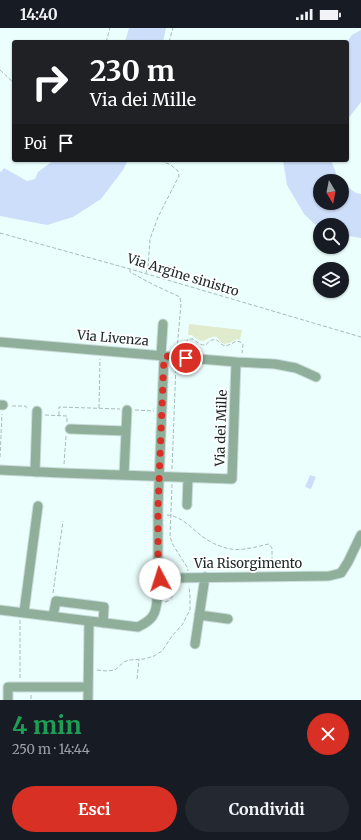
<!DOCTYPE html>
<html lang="it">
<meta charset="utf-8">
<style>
:root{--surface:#171b24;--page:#242831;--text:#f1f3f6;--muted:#9ea1a6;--accent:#d93025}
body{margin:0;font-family:Merriweather,serif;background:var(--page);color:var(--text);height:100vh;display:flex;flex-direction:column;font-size:15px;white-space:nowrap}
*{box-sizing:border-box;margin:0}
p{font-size:13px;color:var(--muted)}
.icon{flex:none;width:22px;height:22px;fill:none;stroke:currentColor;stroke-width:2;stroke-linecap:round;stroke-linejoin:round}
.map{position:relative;height:672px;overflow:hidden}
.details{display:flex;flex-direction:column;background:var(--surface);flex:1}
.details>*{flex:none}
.top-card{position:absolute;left:12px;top:12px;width:337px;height:122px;border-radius:4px;box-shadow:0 1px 3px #0004;background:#202124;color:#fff;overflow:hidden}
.needle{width:26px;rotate:170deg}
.controls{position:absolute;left:313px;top:146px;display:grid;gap:8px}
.controls a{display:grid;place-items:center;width:36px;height:36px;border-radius:50%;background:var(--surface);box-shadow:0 1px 3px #0004;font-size:20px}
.pin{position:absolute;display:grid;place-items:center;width:34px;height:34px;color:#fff;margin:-17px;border:2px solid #fff;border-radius:50%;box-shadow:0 1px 4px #0007}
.me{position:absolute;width:44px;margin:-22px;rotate:355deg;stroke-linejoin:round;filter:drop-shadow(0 0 3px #0008)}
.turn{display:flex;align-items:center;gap:14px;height:84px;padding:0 12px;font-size:18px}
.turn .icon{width:52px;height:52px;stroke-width:2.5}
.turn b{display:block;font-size:28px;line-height:34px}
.then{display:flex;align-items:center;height:38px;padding:0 12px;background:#0003;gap:8px;font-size:15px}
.round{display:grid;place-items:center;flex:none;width:42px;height:42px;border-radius:21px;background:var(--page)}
.overview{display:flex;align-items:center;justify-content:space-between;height:68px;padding:0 12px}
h1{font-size:24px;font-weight:700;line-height:30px;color:#1e9e55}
.cta{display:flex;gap:8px;margin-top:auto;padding:8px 12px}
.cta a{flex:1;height:46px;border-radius:24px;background:var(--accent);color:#fff;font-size:16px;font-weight:700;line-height:46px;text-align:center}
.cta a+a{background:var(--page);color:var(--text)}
.status{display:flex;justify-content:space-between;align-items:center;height:28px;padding:0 20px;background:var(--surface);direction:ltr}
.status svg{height:11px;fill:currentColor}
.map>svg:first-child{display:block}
</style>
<div class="status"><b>14:40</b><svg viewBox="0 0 49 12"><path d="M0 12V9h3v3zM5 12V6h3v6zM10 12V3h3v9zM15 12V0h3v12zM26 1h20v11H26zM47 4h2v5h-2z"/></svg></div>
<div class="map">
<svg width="361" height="672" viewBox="0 0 361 672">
<rect width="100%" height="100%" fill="#ebfffd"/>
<path fill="#e0eacc" d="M 189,296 L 242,302 L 240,312 L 237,311 L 229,315 L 224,316 L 220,313 L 217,309 C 205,307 206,320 192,307 L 188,307 Z"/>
<path fill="#cddefa" d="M 129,0 L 166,0 L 163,14 L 125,14 Z
M 361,2 L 361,74 L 347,92 L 347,14 L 352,7 Z
M 54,132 L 128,132 L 123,142 L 101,171 L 73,189 L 47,197 L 0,188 L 0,143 L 1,144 L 4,140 L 27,153 L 35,151 L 38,144 Z
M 283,132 L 331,132 L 339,153 L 320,153 L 320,175 L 342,175 L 342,155 L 356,165 L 361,166 L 361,210 L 342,207 L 342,197 L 320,197 L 320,201 L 304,186 L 287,157 Z
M 310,447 L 316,449 L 311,461 L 305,459 Z"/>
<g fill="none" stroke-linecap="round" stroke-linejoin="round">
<defs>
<path id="minor" d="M 0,314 L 164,328 L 158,479 L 158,542 L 160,551 L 163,555
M 161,327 L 163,296
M 236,334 L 275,336 L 296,340 L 316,349
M 0,377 L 3,377
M 70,401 L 126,403
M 0,442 L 62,445 L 232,451 L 236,334 L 164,328
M 35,444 L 37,383
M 124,447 L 127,382
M 187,477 L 188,450
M 0,582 L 138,599 C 152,592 156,587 157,572 C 157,569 156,566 157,563 C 159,557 165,553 170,550 L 329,548 L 341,545 L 348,534 L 361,507
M 24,584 L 38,478
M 199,587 L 228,591
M 53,588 L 56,573 L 104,579 L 103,595
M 195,616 L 205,549
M 8,672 L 8,659 L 88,659
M 88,672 L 89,593"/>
</defs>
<use href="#minor" stroke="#cadcdb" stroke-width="11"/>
<path stroke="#a9bbb9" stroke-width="1" stroke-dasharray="4 2" stroke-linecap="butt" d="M 106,14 L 110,0
M 169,14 L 173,0
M 0,42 L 14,55
M 0,205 L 130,241 L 361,309
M 130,241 L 130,244 L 152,256 L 180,269 L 181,276 L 177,321
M 146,245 L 148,239 L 150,211 L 158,189 L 179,148 L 178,143 L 171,137 L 159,132
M 186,321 L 187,312 L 190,311 L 193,311 C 210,325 205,310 215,312 C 218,312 218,313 220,315 C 226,321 231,315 237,313 L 240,314 L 243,316 L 242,325
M 12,378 L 25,378 L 29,381
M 99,380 L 100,331
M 135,382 L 154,383
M 45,387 L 67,388 L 67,395
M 59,387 L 59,379 L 120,381
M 0,429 L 2,386
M 64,436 L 66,408
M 172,441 L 176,336
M 172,456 L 170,509 L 173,517 L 187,539 L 188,543
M 167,487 C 182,488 192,501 203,509 C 210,514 218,518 226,520 C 240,524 255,519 269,516 L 272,520 L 272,540
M 53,565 L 63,493
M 165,574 C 172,572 176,565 176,558
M 20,592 L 20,650
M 97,642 L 107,643 L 115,642 L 124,634 L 129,632 L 144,631 L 154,628 L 162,623 L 172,608 L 182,597 L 190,582 L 190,569 L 189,558
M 137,651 L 139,632
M 31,667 L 31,672"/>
<use href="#minor" stroke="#8faf9b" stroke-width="9"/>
</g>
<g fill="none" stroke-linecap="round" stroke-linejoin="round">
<path stroke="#d93025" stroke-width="7" stroke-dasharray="0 12.6" d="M 160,551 L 158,542 L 158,479 L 164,328 L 186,330"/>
</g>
<g text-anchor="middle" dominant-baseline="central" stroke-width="3.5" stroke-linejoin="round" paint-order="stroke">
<g font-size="13" fill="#1a2726" stroke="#fff">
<text transform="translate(183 247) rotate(17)">Via Argine sinistro</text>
<text transform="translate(113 310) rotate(5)">Via Livenza</text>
<text transform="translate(221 400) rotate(-88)">Via dei Mille</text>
<text x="248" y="535">Via Risorgimento</text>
</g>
</g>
</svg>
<div class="controls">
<a><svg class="needle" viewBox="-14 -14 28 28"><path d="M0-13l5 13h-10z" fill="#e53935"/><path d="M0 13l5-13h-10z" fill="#9ea1a6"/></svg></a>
<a><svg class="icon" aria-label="search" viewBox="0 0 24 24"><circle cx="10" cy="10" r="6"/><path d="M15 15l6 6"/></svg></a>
<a><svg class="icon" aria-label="layers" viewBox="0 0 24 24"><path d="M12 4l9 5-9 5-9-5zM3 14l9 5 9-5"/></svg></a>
</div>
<div class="pin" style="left:186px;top:330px;background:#d93025"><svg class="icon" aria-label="arrive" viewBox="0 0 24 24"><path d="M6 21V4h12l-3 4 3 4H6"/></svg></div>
<svg class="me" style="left:160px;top:551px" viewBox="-20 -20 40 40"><circle r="19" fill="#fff"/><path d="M0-13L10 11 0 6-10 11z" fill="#d93025"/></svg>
<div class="top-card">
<div class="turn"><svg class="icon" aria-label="right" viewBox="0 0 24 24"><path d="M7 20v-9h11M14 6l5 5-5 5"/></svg><div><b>230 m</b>Via dei Mille</div></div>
<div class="then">Poi<svg class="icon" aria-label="arrive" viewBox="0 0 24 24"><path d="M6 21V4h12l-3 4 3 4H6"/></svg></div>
</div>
</div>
<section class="details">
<div class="overview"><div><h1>4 min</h1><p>250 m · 14:44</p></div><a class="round" style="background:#d93025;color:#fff"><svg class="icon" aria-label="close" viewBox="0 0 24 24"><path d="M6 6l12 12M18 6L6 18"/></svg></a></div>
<div class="cta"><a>Esci</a><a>Condividi</a></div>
</section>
